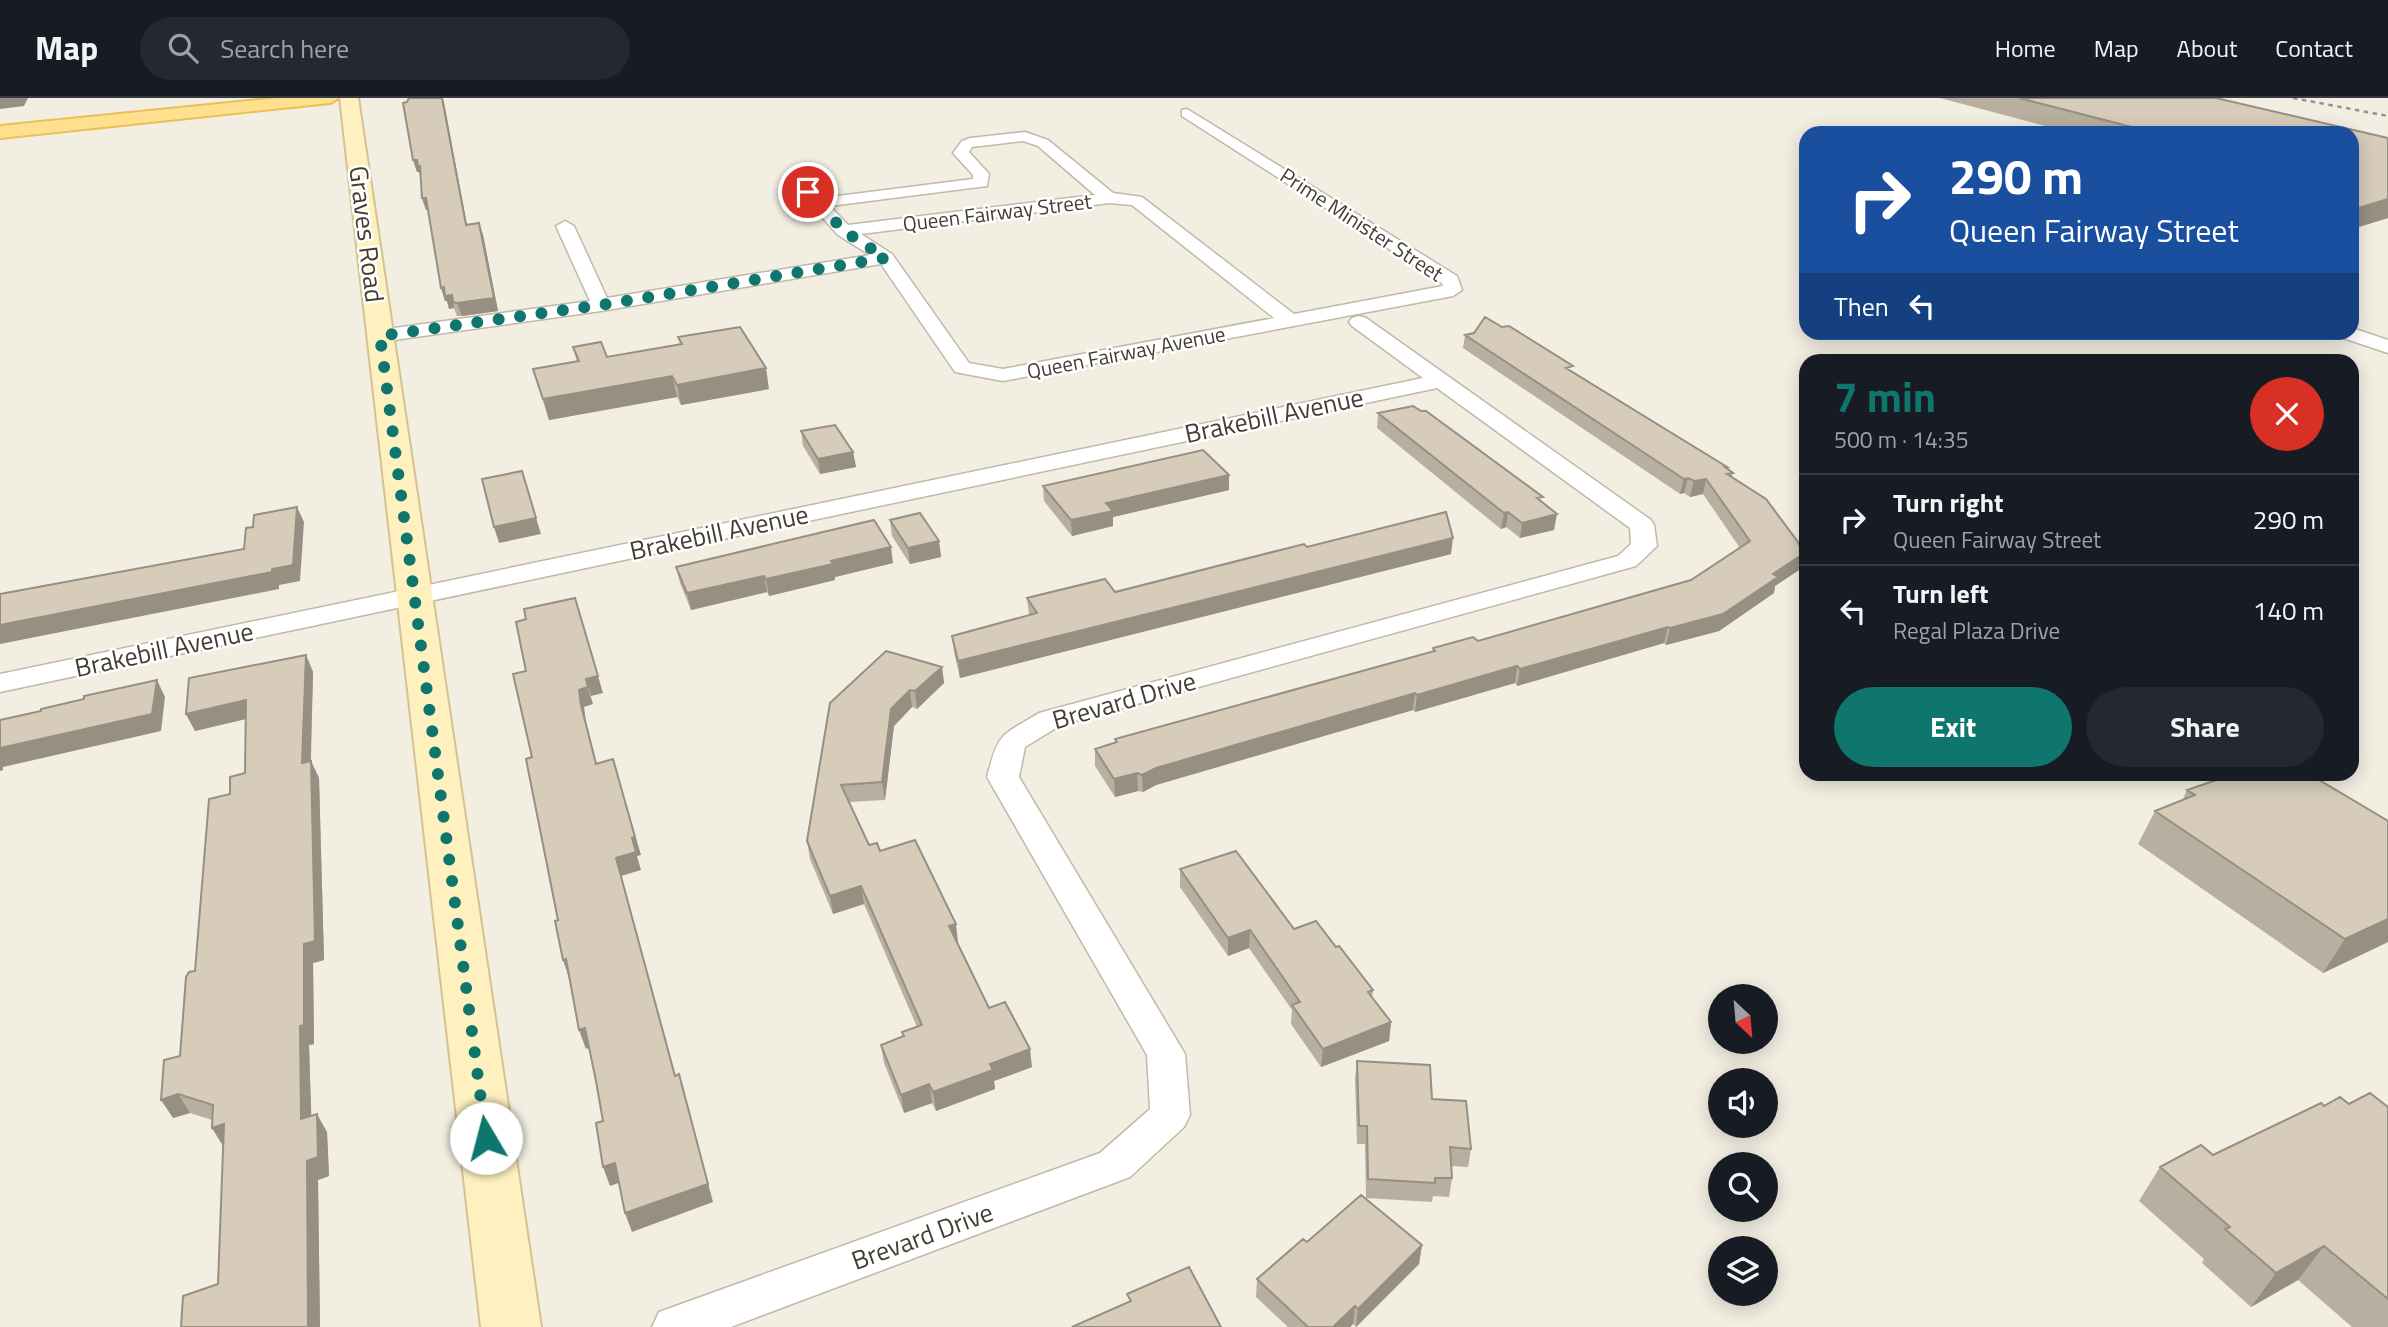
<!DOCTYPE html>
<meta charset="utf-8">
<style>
:root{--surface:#171b24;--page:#242831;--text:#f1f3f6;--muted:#9ea1a6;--line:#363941;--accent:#0f766e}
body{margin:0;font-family:"Titillium Web",sans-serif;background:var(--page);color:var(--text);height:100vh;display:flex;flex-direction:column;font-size:26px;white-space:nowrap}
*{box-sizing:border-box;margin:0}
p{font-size:23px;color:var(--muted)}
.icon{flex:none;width:38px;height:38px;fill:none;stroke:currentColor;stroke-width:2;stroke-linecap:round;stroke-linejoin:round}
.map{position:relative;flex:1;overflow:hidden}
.panel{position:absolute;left:1799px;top:256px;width:560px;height:427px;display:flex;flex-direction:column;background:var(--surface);border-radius:21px;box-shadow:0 4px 18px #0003}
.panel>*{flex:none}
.banner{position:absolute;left:1799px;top:28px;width:560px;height:214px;border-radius:21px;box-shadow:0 4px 18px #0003;background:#1a4fa0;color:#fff;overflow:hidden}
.needle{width:46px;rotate:154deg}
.fabs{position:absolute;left:1708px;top:886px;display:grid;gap:14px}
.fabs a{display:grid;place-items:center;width:70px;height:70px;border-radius:50%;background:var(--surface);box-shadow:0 4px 18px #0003;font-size:35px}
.pin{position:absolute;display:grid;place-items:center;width:60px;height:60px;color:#fff;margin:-30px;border:4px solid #fff;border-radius:50%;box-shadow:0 2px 7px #0007}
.me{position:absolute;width:77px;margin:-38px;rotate:352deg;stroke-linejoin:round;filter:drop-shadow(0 0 5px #0008)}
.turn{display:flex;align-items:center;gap:24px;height:147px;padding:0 35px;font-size:32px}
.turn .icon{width:91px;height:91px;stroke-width:2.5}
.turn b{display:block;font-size:49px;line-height:60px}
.then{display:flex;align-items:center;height:66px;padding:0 35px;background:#0003;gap:14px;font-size:26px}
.round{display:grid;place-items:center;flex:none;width:74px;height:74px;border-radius:37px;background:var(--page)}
.headline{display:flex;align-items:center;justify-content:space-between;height:119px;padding:0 35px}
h1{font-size:42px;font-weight:700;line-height:52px;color:var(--accent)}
.action{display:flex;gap:14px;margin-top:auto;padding:14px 35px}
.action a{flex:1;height:80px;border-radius:42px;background:var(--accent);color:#fff;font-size:28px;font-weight:700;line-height:80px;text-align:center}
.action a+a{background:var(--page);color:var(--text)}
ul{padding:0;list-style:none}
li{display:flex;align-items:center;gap:21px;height:91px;padding:0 35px;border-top:2px solid var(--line)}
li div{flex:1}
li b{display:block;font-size:26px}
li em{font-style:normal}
header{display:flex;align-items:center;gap:42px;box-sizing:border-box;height:98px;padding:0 35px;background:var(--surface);border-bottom:2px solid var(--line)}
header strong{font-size:33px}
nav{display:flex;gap:38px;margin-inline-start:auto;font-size:24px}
.search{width:490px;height:63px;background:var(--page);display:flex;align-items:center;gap:18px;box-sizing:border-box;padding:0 24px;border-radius:38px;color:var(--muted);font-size:26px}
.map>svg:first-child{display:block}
</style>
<header>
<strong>Map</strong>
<div class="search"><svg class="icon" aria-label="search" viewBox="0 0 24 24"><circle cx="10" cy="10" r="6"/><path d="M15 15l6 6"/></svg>Search here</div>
<nav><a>Home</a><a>Map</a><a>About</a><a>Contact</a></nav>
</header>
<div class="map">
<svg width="2388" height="1229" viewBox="0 0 2388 1229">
<rect width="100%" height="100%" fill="#f2eee2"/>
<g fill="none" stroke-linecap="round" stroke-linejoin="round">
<defs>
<path id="street" d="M 1187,11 L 1457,178 L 1462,192 L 1453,198 L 1003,283 L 955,274 L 881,166 L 601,213 L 380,244 L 373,242 L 370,238 L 373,234 L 380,232 L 590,203 L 556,128 L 565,123 L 574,128 L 607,200 L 870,157 L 838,137 L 792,86 L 790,83 L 792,80 L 804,80 L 822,100 L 973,81 L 973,77 L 953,55 L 962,43 L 970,40 L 1025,34 L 1048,42 L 1113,95 L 1142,99 L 1294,216 L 1443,188 L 1442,185 L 1182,18 L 1182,12 ZM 1023,43 L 1038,48 L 1095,97 L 848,127 L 830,108 L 987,88 L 989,76 L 969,54 L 972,49 ZM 1109,105 L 1132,107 L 1274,220 L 1003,271 L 969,265 L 892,156 L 861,136 Z
M 1359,218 L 1366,220 L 1651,422 L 1654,427 L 1657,448 L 1636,468 L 1061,627 L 1025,649 L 1019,679 L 1185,956 L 1190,1017 L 1184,1029 L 1130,1079 L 731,1229 L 652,1229 L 659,1214 L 1100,1055 L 1150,1011 L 1147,957 L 987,679 C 999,633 1000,639 1039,615 L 1618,458 L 1631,446 L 1630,430 L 1437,290 L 0,594 L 0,576 L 1423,280 L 1352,228 L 1349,224 L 1352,220 Z
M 2352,230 L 2388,242 L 2388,255 L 2337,238 L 2334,234 L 2352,234 Z"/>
<path id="secondary" d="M 340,0 L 358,0 L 541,1229 L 481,1229 Z"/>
<path id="primary" d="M 278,0 L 339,0 L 330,5 L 0,40 L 0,28 Z"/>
</defs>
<use href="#street" stroke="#c1b8a8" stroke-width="3"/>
<use href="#secondary" stroke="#d4c38f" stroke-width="4"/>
<use href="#primary" stroke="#e9c059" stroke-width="4"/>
<use href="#street" fill="#fff" fill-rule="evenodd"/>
<use href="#secondary" fill="#fff0bf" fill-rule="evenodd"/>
<use href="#primary" fill="#ffe08e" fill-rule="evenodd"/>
<path stroke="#939393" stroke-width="2.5" stroke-dasharray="4.5 4.5" stroke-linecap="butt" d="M 2293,0 L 2388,18"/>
</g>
<path fill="#b9afa0" d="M 409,0 L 442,0 L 467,126 L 479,125 L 483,137 L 498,213 L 462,218 L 457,218 L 454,210 L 449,211 L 447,203 L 445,203 L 428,112 L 426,112 L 422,100 L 421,79 L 419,74 L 417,74 L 413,62 L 407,4 Z
M 1940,0 L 2216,0 L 2388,40 L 2388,120 L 2352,131 L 2352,35 L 2071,35 Z
M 1465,237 L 1572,273 L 1733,375 L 1732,379 L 1799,472 L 1775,488 L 1774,495 L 1719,533 L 1666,547 L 1664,545 L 1517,588 L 1515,585 L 1415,614 L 1413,612 L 1156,687 L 1143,694 L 1138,693 L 1115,699 L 1095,668 L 1095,651 L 1115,645 L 1115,641 L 1432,554 L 1433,550 L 1478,543 L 1691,482 L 1740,450 L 1703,396 L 1690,399 L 1684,395 L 1680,396 L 1463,250 Z
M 678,239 L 769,291 L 681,307 L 677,299 L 549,322 L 533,271 L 577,264 L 573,249 L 607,259 L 680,246 Z
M 1378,315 L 1542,404 L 1554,432 L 1520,440 L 1506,429 L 1501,431 L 1377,330 Z
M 801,333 L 853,354 L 856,369 L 820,376 L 803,348 Z
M 1043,388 L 1229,392 L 1113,419 L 1113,428 L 1072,438 L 1044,403 Z
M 890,422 L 939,443 L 941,459 L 910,466 L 892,438 Z
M 1307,449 L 1451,456 L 960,580 L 954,554 L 952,538 L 1029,517 L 1027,500 L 1115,494 Z
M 893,465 L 835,479 L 835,482 L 769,498 L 767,494 L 691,512 L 680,485 L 676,469 Z
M 306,557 L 313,574 L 311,663 L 319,680 L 324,862 L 313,865 L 314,946 L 309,947 L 311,1018 L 327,1034 L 329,1078 L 318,1082 L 320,1229 L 181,1229 L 218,1186 L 223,1048 L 212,1030 L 212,1022 L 190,1015 L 173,1020 L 180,958 L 195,873 L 230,696 L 245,675 L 246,621 L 195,633 L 186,616 Z
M 942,569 L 944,585 L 917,611 L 912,609 L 894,628 L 885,702 L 849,704 L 869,747 L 880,753 L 958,844 L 957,844 L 989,910 L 1032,969 L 994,983 L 995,991 L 936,1013 L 932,1005 L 904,1015 L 884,965 L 881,947 L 903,939 L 902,934 L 917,929 L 864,806 L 833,816 L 810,761 L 807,743 L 830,605 Z
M 2249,677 L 2388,844 L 2323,875 L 2138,746 L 2155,713 L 2182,703 L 2187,692 Z
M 1180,771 L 1294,831 L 1336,849 L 1373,892 L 1372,900 L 1391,924 L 1389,943 L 1321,969 L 1291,926 L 1292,912 L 1249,850 L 1228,858 L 1180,789 Z
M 1357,963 L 1432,1001 L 1471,1051 L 1468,1069 L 1451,1068 L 1452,1080 L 1449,1099 L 1433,1098 L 1432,1104 L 1366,1100 L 1365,1046 L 1357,1046 L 1355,981 Z
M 2349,1006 L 2388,1009 L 2388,1229 L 2352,1229 L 2298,1182 L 2251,1209 L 2202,1165 L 2204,1161 L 2139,1103 L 2160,1069 L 2213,1057 L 2324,1008 Z
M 1307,1144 L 1422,1147 L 1419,1166 L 1356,1229 L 1353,1226 L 1350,1229 L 1288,1229 L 1256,1199 L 1257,1181 Z"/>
<path fill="#968f82" d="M 0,0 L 28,0 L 24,8 L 0,11 Z
M 442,0 L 444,4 L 469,139 L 466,127 Z
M 413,62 L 417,62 L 420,68 L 421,79 L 419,74 L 417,74 Z
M 422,100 L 426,100 L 430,112 L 426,112 Z
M 2388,101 L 2388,120 L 2352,131 L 2352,112 Z
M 479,125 L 483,137 L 498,213 L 462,218 L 457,205 Z
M 444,189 L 452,197 L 454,210 L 449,211 L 447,203 L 445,203 L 441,190 Z
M 766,270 L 769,291 L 681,307 L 677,287 Z
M 672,278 L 677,299 L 549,322 L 543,301 Z
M 853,354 L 856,369 L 820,376 L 818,361 Z
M 1229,377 L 1229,392 L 1113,419 L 1113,428 L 1072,438 L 1071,422 L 1106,405 Z
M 1688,380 L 1684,395 L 1680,396 L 1684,381 Z
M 1706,381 L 1703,396 L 1690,399 L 1694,383 Z
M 297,409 L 304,424 L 300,483 L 279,487 L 279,491 L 0,546 L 0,527 L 272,471 Z
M 1508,414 L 1506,429 L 1501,431 L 1504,415 Z
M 1557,416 L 1554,432 L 1520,440 L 1522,425 Z
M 536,420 L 541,436 L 499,445 L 494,429 Z
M 1453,440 L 1451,456 L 960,580 L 958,563 Z
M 939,443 L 941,459 L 910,466 L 908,450 Z
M 891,449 L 893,465 L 835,479 L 835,482 L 769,498 L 766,481 L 831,463 Z
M 1803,456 L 1799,472 L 1775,488 L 1774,495 L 1719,533 L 1666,547 L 1670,530 L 1773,476 Z
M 764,478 L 767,494 L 691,512 L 687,495 Z
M 1668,529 L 1664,545 L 1517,588 L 1520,571 Z
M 306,557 L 313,574 L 310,682 L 302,665 Z
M 1517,568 L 1515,585 L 1415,614 L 1417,597 Z
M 942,569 L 944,585 L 917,611 L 915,593 Z
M 598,578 L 603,595 L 591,598 L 586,581 Z
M 157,582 L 165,599 L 161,633 L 3,669 L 3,672 L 0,673 L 0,650 Z
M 588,589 L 593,606 L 584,609 L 586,624 L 602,683 L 581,607 L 579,592 Z
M 910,592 L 912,609 L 894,628 L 885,702 L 882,684 L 891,611 Z
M 1415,595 L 1413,612 L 1156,687 L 1143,694 L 1142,677 L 1156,670 Z
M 246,602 L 254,619 L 195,633 L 186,616 Z
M 613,661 L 641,757 L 637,758 L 641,772 L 621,778 L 681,996 L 616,760 Z
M 311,663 L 319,680 L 324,862 L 313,865 L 314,946 L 309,947 L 312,1039 L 301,1021 L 300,928 Z
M 1137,675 L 1138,693 L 1115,699 L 1114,681 Z
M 861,788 L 864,806 L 833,816 L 830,798 Z
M 2388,821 L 2388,844 L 2323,875 L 2345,841 Z
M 956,826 L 958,844 L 951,846 L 949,828 Z
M 1250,832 L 1249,850 L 1228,858 L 1228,840 Z
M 566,861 L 569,880 L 563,862 Z
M 1391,924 L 1389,943 L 1321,969 L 1323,951 Z
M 585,930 L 591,949 L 586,951 L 579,932 Z
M 1030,951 L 1032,969 L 994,983 L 995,991 L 936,1013 L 933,994 L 990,966 Z
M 679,976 L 713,1104 L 632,1134 L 625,1115 Z
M 929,986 L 932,1005 L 904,1015 L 901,997 Z
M 178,996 L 190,1015 L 173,1020 L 161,1002 Z
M 317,1016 L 327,1034 L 329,1078 L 318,1082 L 320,1229 L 308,1229 L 307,1063 Z
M 224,1026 L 224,1049 L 212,1030 Z
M 615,1065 L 621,1084 L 610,1088 L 603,1069 Z
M 1422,1147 L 1419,1166 L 1356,1229 L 1358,1211 Z
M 2324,1148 L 2298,1182 L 2251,1209 L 2276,1175 Z
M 1355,1208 L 1353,1226 L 1350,1229 L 1333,1229 Z"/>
<path fill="#d7ccba" stroke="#968f82" stroke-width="2" d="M 409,0 L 442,0 L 466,127 L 479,125 L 494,200 L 457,205 L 453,204 L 452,197 L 445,198 L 444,189 L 441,190 L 426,100 L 422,100 L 420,68 L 418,68 L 417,62 L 413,62 L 403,5 L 407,4 Z
M 2019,0 L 2216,0 L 2388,40 L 2388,101 L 2352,112 L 2352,35 L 2155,35 Z
M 1485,219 L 1502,229 L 1509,228 L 1573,268 L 1566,270 L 1727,369 L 1725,369 L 1733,375 L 1727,376 L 1766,401 L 1798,444 L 1803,456 L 1773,476 L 1778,479 L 1723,516 L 1670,530 L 1668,529 L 1520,571 L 1517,568 L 1417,597 L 1415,595 L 1156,670 L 1142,677 L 1137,675 L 1114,681 L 1095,651 L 1117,644 L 1115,641 L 1435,553 L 1433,550 L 1473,539 L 1478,543 L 1691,482 L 1750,443 L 1706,381 L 1694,383 L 1688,380 L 1684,381 L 1465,237 L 1474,235 Z
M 740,229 L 766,270 L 677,287 L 672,278 L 543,301 L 533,271 L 579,263 L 573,249 L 601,244 L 607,259 L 682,246 L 678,239 Z
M 1413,308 L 1421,313 L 1426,313 L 1543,399 L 1537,400 L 1557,416 L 1522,425 L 1508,414 L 1504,415 L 1378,315 Z
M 835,327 L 853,354 L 818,361 L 801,333 Z
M 1203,352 L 1229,377 L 1106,405 L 1113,413 L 1071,422 L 1043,388 Z
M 522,373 L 536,420 L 494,429 L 482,381 Z
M 297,409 L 293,467 L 272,471 L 272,474 L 0,527 L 0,496 L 244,451 L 246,430 L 253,429 L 254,417 Z
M 1446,414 L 1453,440 L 958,563 L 952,538 L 1037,515 L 1027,500 L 1105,481 L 1115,494 L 1304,446 L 1307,449 Z
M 920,415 L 939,443 L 908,450 L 890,422 Z
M 874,422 L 891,449 L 831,463 L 833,466 L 766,481 L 764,478 L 687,495 L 676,469 Z
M 575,500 L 598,578 L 586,581 L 588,589 L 579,592 L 581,607 L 596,666 L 613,661 L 635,739 L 632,740 L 636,754 L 616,760 L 675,978 L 679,976 L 708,1086 L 625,1115 L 615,1065 L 603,1069 L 596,1025 L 603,1023 L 596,983 L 585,930 L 579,932 L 566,861 L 563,862 L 555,823 L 558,822 L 526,661 L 532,659 L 513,576 L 526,573 L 516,524 L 526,521 L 524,511 Z
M 886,553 L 942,569 L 915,593 L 910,592 L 891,611 L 882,684 L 841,687 L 869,747 L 877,745 L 880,753 L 915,742 L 956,826 L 949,828 L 989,910 L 1005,904 L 1030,951 L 990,966 L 993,972 L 933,994 L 929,986 L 901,997 L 881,947 L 904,938 L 902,934 L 922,927 L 861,788 L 830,798 L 807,743 L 830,605 Z
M 306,557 L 302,665 L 311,663 L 315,843 L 304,846 L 304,927 L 300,928 L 301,1021 L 317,1016 L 318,1059 L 307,1063 L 308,1229 L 181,1229 L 183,1198 L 218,1186 L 224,1026 L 212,1030 L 213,1007 L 178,996 L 161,1002 L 164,962 L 180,958 L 186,879 L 189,874 L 195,873 L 209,701 L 230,696 L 230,679 L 245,675 L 246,602 L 186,616 L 189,580 Z
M 157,582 L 152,616 L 0,650 L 0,622 L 41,613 L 41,611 L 84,601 L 84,598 Z
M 2234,676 L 2247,676 L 2249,677 L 2253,676 L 2309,676 L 2388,723 L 2388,821 L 2345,841 L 2155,713 L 2195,697 L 2187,692 Z
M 1236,753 L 1294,831 L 1316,823 L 1336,849 L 1339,848 L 1373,892 L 1368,894 L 1391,924 L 1323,951 L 1292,907 L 1300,904 L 1250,832 L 1228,840 L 1180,771 Z
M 1357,963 L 1430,967 L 1432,1001 L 1466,1003 L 1471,1051 L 1450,1049 L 1452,1080 L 1435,1080 L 1435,1085 L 1368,1081 L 1367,1028 L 1359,1028 Z
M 2370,995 L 2388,1009 L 2388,1201 L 2324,1148 L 2276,1175 L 2225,1131 L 2230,1129 L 2160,1069 L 2201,1047 L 2213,1057 L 2321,1005 L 2324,1008 L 2340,999 L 2349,1006 Z
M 1361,1097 L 1422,1147 L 1358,1211 L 1355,1208 L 1333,1229 L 1308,1229 L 1257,1181 L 1303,1141 L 1307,1144 Z
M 1189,1169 L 1221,1229 L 1072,1229 L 1131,1203 L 1127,1196 Z"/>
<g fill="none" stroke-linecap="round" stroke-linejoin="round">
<path stroke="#0f766e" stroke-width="12" stroke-dasharray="0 21.6" d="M 486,1040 L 380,238 L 601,207 L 886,160 L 844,133 L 808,94"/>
</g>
<g text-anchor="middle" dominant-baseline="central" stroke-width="5" stroke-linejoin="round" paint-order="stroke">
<g font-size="21" fill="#443d32" stroke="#fff">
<text transform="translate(997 114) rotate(-7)">Queen Fairway Street</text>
<text transform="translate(1362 126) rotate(33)">Prime Minister Street</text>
<text transform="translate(1126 254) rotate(-11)">Queen Fairway Avenue</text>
</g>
<g font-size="26" fill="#443d32" stroke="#fff">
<text transform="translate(367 136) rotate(83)">Graves Road</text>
<text transform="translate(1274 317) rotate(-12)">Brakebill Avenue</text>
<text transform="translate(719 434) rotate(-12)">Brakebill Avenue</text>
<text transform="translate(164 551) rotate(-12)">Brakebill Avenue</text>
<text transform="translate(1124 602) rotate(-16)">Brevard Drive</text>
<text transform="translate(922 1138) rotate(-20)">Brevard Drive</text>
</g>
</g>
</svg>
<div class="fabs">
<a><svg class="needle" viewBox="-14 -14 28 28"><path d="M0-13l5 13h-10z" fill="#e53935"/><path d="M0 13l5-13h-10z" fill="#9ea1a6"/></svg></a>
<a><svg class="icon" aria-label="sound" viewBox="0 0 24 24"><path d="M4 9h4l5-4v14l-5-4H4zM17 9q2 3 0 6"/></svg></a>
<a><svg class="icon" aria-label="search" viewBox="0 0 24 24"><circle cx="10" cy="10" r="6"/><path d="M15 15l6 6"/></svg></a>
<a><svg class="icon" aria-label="layers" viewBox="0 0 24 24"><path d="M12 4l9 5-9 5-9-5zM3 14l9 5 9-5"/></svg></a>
</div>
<div class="pin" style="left:808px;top:94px;background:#d93025"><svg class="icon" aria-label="arrive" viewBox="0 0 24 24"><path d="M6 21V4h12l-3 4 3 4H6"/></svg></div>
<svg class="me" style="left:486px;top:1040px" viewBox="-20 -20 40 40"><circle r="19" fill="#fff"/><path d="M0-13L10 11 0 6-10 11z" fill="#0f766e"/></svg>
<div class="banner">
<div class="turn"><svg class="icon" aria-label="right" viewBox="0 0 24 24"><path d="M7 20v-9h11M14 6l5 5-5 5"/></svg><div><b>290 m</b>Queen Fairway Street</div></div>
<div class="then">Then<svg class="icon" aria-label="left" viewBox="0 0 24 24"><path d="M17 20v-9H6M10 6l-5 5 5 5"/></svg></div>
</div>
<section class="panel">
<div class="headline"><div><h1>7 min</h1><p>500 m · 14:35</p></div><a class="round" style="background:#d93025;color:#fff"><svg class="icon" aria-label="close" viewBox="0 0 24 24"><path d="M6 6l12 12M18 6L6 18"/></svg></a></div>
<ul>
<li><svg class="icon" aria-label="right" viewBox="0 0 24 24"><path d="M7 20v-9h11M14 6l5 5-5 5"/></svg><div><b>Turn right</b><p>Queen Fairway Street</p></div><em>290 m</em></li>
<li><svg class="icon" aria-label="left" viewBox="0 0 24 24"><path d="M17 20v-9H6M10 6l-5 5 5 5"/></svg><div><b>Turn left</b><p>Regal Plaza Drive</p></div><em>140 m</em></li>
</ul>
<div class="action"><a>Exit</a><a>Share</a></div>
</section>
</div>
